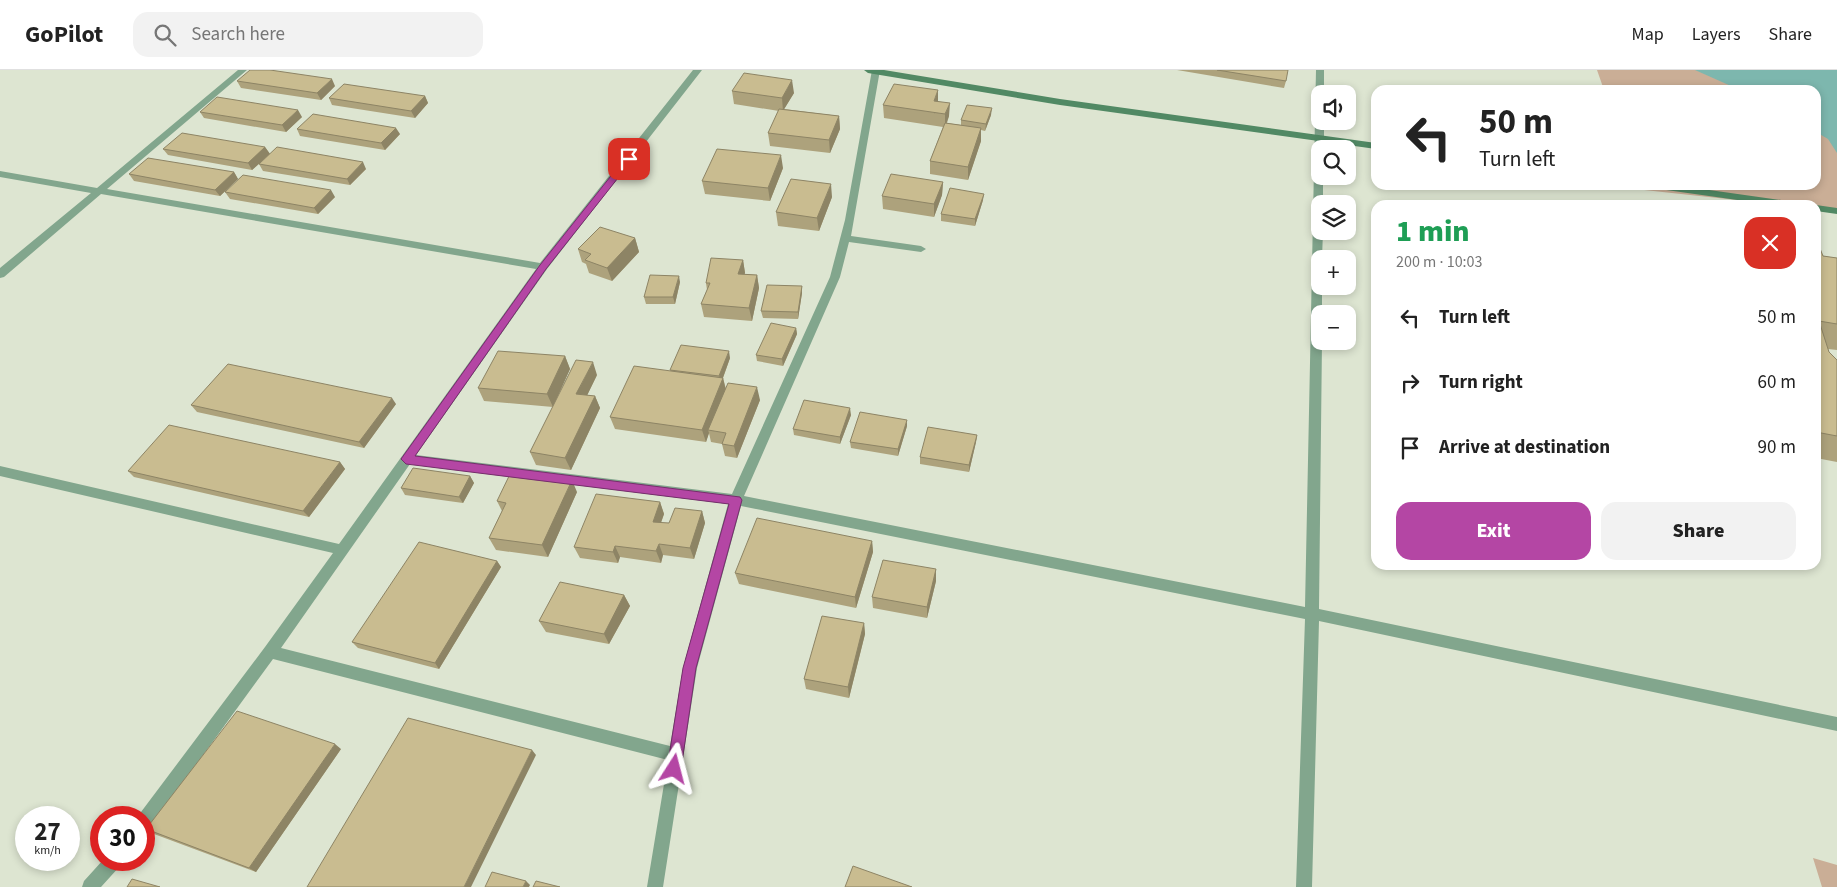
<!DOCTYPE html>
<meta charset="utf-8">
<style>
:root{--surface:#fff;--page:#f2f2f2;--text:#222;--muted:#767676;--line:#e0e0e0;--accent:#b446a4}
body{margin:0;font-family:"Source Sans 3",sans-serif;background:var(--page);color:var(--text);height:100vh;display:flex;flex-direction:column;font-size:19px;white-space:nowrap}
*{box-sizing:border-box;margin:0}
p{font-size:16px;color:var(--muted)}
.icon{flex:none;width:28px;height:28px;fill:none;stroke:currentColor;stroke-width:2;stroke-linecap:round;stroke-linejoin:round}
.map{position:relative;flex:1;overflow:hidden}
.side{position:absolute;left:1371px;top:130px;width:450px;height:370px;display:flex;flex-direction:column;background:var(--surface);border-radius:15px;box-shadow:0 2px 8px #0003}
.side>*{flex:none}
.hud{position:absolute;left:1371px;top:15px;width:450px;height:105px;border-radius:15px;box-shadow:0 2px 8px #0003;background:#fff;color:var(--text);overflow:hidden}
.tools{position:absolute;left:1311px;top:15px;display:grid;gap:10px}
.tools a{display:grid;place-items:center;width:45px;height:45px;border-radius:10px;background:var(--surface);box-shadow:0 2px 8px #0003;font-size:25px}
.speed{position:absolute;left:15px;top:736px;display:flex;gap:10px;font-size:25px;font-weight:700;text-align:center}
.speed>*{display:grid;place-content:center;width:65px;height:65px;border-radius:50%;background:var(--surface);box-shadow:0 2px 8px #0003;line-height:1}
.speed small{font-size:12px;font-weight:400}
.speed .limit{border:8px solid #d22;background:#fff;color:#111}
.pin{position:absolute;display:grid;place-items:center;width:42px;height:42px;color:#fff;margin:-21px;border-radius:10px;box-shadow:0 2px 8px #0006}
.me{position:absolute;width:55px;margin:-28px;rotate:9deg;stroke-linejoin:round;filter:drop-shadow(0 0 4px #0008)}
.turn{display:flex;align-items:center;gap:18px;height:105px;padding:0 25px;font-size:22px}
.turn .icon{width:65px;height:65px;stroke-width:2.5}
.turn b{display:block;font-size:35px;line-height:42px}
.round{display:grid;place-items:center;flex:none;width:52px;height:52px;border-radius:15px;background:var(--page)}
.overview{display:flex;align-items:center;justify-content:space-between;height:85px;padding:0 25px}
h1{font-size:30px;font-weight:800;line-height:38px;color:#1e9e55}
.button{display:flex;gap:10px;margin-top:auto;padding:10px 25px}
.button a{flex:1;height:58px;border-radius:15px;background:var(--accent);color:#fff;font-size:20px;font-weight:800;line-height:58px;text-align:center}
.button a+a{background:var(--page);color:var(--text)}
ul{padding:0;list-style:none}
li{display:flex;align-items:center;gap:15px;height:65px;padding:0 25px}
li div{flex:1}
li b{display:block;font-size:19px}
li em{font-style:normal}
header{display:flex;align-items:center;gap:30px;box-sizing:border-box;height:70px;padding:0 25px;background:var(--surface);border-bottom:1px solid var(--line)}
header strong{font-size:24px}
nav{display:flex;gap:28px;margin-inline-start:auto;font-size:18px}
.search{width:350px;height:45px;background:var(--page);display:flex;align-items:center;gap:12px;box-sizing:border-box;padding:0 18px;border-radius:15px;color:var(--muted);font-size:19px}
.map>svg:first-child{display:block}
</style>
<header>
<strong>GoPilot</strong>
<div class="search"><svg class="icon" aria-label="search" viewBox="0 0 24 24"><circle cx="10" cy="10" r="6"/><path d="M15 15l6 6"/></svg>Search here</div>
<nav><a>Map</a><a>Layers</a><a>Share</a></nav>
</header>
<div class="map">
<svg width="1837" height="817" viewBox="0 0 1837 817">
<rect width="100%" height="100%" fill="#dde5d1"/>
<path fill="#caae96" d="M 1597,0 L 1837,0 L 1837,141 L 1816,139 L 1816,135 L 1782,135 L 1635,119 L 1634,115 L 1816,115 L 1816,20 L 1604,20 Z
M 1813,788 L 1837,795 L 1837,817 L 1822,817 Z"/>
<path fill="#7db7ae" d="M 1695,0 L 1837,0 L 1837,83 L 1828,69 L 1816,62 L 1816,20 L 1740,20 Z"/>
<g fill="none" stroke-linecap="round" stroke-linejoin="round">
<path fill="#82a68d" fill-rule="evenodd" d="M 238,0 L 247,0 L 107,119 L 540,193 L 693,0 L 702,0 L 547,199 L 416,385 L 732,424 L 830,207 L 845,150 L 872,0 L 880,0 L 851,166 L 921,176 L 926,179 L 921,182 L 849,172 L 840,207 L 744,426 L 1305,537 L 1316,0 L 1324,0 L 1324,24 L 1320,24 L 1320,51 L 1324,51 L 1324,79 L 1320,79 L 1320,106 L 1323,106 L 1323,134 L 1320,134 L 1320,161 L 1323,161 L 1322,189 L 1320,189 L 1320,216 L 1322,216 L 1322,244 L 1320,244 L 1320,271 L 1322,271 L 1319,539 L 1837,647 L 1837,661 L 1319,551 L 1312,817 L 1296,817 L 1305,549 L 741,436 L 697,598 L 663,817 L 647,817 L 668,690 L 273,589 L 150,758 L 144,760 L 144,748 L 138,746 L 265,577 L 333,483 L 0,406 L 0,396 L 339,474 L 536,199 L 101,124 L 4,207 L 0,208 L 0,198 L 91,123 L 0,107 L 0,101 L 97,118 ZM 410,394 L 728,434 L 683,598 L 670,676 L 281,578 Z
M 103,790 L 122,790 L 120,796 L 101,817 L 82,817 L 84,811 Z"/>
<path fill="#518964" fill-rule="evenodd" d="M 864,0 L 884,0 L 1060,29 L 1376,73 L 1376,79 L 1060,35 L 868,3 Z
M 1647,115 L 1674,115 L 1795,132 L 1800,135 L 1773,135 L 1652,118 Z
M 1815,135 L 1816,135 L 1837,138 L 1837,144 L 1816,141 Z"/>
</g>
<path fill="#ada27c" d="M 1177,0 L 1286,0 L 1286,11 L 1284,18 Z
M 237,11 L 335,16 L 321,30 L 241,18 Z
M 732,21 L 794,23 L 784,39 L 839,46 L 840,59 L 830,83 L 770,76 L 768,63 L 779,41 L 734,34 Z
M 425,26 L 428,33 L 415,48 L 332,35 L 329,28 Z
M 938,31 L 949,46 L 947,53 L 961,55 L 961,50 L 991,45 L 985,61 L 981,60 L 981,71 L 968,110 L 930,104 L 930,91 L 943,57 L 884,48 L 883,35 Z
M 200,42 L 302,47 L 286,62 L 204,48 Z
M 297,59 L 400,64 L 385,80 L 300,66 Z
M 265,77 L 270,84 L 252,100 L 168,85 L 163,79 Z
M 259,94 L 366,99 L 350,115 L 263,101 Z
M 783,98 L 770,131 L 705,124 L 702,111 Z
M 234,102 L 238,109 L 220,126 L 134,111 L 129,104 Z
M 943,112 L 942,125 L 934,147 L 883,139 L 882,126 Z
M 225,122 L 335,127 L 318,144 L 230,129 Z
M 832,127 L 819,161 L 778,156 L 776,142 Z
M 983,130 L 975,156 L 941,151 L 941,144 Z
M 635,168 L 639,182 L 612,211 L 589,203 L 586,194 L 582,192 L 578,179 Z
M 1816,175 L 1823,186 L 1837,188 L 1837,280 L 1828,279 L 1829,282 L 1837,290 L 1837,392 L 1816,388 Z
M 743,190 L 745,203 L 744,204 L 757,205 L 759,218 L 752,251 L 704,247 L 701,234 L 707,220 L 706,213 Z
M 680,212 L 675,234 L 646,234 L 644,227 Z
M 802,216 L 802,223 L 798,249 L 763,248 L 761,241 Z
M 796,258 L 797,264 L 783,296 L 757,291 L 756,285 Z
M 565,286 L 570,299 L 553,336 L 597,305 L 587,325 L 595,326 L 600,338 L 571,400 L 536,395 L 530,382 L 553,337 L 484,331 L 478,318 Z
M 730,288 L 723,308 L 726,319 L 760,330 L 737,388 L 725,386 L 722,374 L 711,372 L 709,363 L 706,372 L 615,359 L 610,347 L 671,301 L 670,300 Z
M 396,334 L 364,378 L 197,342 L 191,335 Z
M 851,345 L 840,374 L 794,365 L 793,359 Z
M 907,356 L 898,386 L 851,378 L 850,372 Z
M 977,365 L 976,372 L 969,402 L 920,394 L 920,387 Z
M 340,392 L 345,399 L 309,447 L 134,407 L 128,401 Z
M 470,406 L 474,413 L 463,433 L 405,425 L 401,418 Z
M 577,422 L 548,487 L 496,480 L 489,468 L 502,441 L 497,431 Z
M 660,432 L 664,444 L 661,453 L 669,453 L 702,441 L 705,453 L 694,489 L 663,485 L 661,493 L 620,487 L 618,493 L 580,488 L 574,477 Z
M 872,471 L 873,482 L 856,538 L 739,514 L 735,503 Z
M 497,491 L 501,497 L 439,599 L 358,578 L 352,572 Z
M 936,499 L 936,511 L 927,548 L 873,538 L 872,527 Z
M 624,525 L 630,536 L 609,574 L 546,562 L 539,551 Z
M 864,553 L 865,564 L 849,628 L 806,619 L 804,609 Z
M 341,679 L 256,802 L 154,764 L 146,759 Z"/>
<path fill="#8d8465" d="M 332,9 L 335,16 L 321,30 L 317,23 Z
M 792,10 L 794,23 L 783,41 L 782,28 Z
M 938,20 L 938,33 L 934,44 L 934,31 Z
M 425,26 L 428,33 L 415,48 L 411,41 Z
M 950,33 L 949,46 L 945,57 L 945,44 Z
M 992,38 L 991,45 L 985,61 L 986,54 Z
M 298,40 L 302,47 L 286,62 L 282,55 Z
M 839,46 L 840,59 L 830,83 L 829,70 Z
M 396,58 L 400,64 L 385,80 L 381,73 Z
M 981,58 L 981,71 L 968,110 L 968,97 Z
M 265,77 L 270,84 L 252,100 L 248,93 Z
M 781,85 L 783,98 L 770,131 L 768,118 Z
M 363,92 L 366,99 L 350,115 L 347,109 Z
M 234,102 L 238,109 L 220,126 L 215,120 Z
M 943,112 L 942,125 L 934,147 L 934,134 Z
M 831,114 L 832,127 L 819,161 L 817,148 Z
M 331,120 L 335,127 L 318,144 L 314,138 Z
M 984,124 L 983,130 L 975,156 L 975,149 Z
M 635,168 L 639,182 L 612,211 L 607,198 Z
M 743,190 L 745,203 L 740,217 L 738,204 Z
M 757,205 L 759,218 L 752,251 L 749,238 Z
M 679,206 L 680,212 L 675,234 L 673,227 Z
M 802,216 L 802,223 L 798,249 L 798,242 Z
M 796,258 L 797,264 L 783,296 L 782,289 Z
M 729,281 L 730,288 L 721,313 L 719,306 Z
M 565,286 L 570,299 L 553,337 L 547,324 Z
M 593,292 L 597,305 L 582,336 L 576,324 Z
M 723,308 L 726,321 L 708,360 L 709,363 L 706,372 L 702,360 Z
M 757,317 L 760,330 L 737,388 L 734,376 Z
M 595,326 L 600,338 L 571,400 L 565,388 Z
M 392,328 L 396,334 L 364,378 L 359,372 Z
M 850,338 L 851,345 L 840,374 L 840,367 Z
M 907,350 L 907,356 L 898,386 L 898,379 Z
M 977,365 L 976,372 L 969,402 L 969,395 Z
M 340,392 L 345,399 L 309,447 L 303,441 Z
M 470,406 L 474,413 L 463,433 L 459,427 Z
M 572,410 L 577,422 L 548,487 L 542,475 Z
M 660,432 L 664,444 L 657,463 L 653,452 Z
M 702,441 L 705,453 L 694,489 L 690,478 Z
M 872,471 L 873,482 L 856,538 L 855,527 Z
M 659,474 L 663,485 L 661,493 L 656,481 Z
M 615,476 L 620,487 L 618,493 L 613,482 Z
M 497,491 L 501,497 L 439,599 L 435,593 Z
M 936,499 L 936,511 L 927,548 L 927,537 Z
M 624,525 L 630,536 L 609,574 L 604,564 Z
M 864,553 L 865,564 L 849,628 L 848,617 Z
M 335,674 L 341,679 L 256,802 L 249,798 Z
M 532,680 L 536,685 L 471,817 L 464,817 Z
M 526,811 L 530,815 L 529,817 L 523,817 Z"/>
<path fill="#c9bc90" stroke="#8d8465" d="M 250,0 L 270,0 L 332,9 L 317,23 L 237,11 Z
M 1217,0 L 1288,0 L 1286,11 Z
M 744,3 L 792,10 L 782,28 L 732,21 Z
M 344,14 L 425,26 L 411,41 L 329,28 Z
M 894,14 L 938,20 L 934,31 L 950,33 L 945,44 L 883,35 Z
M 217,27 L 298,40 L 282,55 L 200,42 Z
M 967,35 L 992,38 L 986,54 L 961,50 Z
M 779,39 L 839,46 L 829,70 L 768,63 Z
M 313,44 L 396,58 L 381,73 L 297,59 Z
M 945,53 L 981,58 L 968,97 L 930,91 Z
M 182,63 L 265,77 L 248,93 L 163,79 Z
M 277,77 L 363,92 L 347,109 L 259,94 Z
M 717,79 L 781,85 L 768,118 L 702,111 Z
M 148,88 L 234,102 L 215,120 L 129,104 Z
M 891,104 L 943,112 L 934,134 L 882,126 Z
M 243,105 L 331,120 L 314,138 L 225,122 Z
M 791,109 L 831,114 L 817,148 L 776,142 Z
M 950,118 L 984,124 L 975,149 L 941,144 Z
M 600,157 L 635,168 L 607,198 L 585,190 L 591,184 L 578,179 Z
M 1816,175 L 1819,176 L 1823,186 L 1837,188 L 1837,254 L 1819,251 L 1829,282 L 1837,290 L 1837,366 L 1816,362 Z
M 711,188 L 743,190 L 738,204 L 757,205 L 749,238 L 701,234 L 710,213 L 706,213 Z
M 650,205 L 679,206 L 673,227 L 644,227 Z
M 767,215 L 802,216 L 798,242 L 761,241 Z
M 771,253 L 796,258 L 782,289 L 756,285 Z
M 681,275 L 729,281 L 719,306 L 670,300 Z
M 498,281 L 565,286 L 547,324 L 478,318 Z
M 576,290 L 593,292 L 576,324 L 595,326 L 565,388 L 530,382 Z
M 228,294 L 392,328 L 359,372 L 191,335 Z
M 634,296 L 723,308 L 702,360 L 610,347 Z
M 728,313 L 757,317 L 734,376 L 722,374 L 726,363 L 708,360 Z
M 804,330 L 850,338 L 840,367 L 793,359 Z
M 860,342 L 907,350 L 898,379 L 850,372 Z
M 169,355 L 340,392 L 303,441 L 128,401 Z
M 928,357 L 977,365 L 969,395 L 920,387 Z
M 413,398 L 470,406 L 459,427 L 401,418 Z
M 511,402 L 572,410 L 542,475 L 489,468 L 506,433 L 497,431 Z
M 596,424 L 660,432 L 653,452 L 669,453 L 675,438 L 702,441 L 690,478 L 659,474 L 656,481 L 615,476 L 613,482 L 574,477 Z
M 757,448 L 872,471 L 855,527 L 735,503 Z
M 419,472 L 497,491 L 435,593 L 352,572 Z
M 883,490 L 936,499 L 927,537 L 872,527 Z
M 560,512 L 624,525 L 604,564 L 539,551 Z
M 822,546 L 864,553 L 848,617 L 804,609 Z
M 237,641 L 335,674 L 249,798 L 146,759 Z
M 408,648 L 532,680 L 464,817 L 307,817 Z
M 853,796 L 912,817 L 845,817 Z
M 492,802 L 526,811 L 523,817 L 485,817 Z
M 132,809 L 160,817 L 127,817 Z
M 536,811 L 560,817 L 533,817 Z"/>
<path fill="#b446a4" stroke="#752e6b" d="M 626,87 L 633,89 L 546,199 L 415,386 L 740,427 L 742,430 L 696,598 L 681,699 L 679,704 L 674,706 L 669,704 L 667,699 L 683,598 L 729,434 L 406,394 L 401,389 L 540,195 Z"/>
</svg>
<div class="tools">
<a><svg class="icon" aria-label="sound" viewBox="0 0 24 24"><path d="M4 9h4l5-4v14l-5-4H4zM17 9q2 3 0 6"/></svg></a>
<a><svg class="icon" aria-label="search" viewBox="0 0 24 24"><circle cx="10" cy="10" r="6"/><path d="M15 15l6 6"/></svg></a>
<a><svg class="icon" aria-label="layers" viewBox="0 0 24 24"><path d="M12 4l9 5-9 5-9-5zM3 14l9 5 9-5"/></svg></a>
<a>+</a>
<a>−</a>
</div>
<div class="speed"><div>27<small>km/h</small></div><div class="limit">30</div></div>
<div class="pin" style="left:629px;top:89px;background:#d93025"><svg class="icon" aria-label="arrive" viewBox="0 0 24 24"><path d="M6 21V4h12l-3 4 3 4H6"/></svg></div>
<svg class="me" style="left:674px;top:699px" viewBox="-20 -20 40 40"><path d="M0-17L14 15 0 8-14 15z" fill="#b446a4" stroke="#fff" stroke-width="4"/></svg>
<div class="hud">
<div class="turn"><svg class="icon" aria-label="left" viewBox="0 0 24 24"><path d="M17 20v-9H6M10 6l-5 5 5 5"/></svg><div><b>50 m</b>Turn left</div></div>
</div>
<section class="side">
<div class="overview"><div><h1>1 min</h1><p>200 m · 10:03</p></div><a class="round" style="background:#d93025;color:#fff"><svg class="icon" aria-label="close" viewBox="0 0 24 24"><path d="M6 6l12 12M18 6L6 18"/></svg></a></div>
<ul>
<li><svg class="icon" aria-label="left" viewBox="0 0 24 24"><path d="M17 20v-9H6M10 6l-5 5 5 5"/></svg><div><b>Turn left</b></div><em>50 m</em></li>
<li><svg class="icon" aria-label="right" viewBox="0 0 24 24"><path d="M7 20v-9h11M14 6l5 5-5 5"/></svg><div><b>Turn right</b></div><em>60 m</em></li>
<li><svg class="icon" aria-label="arrive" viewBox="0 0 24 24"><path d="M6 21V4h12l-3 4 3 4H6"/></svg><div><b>Arrive at destination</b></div><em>90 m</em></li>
</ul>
<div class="button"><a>Exit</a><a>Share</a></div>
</section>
</div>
